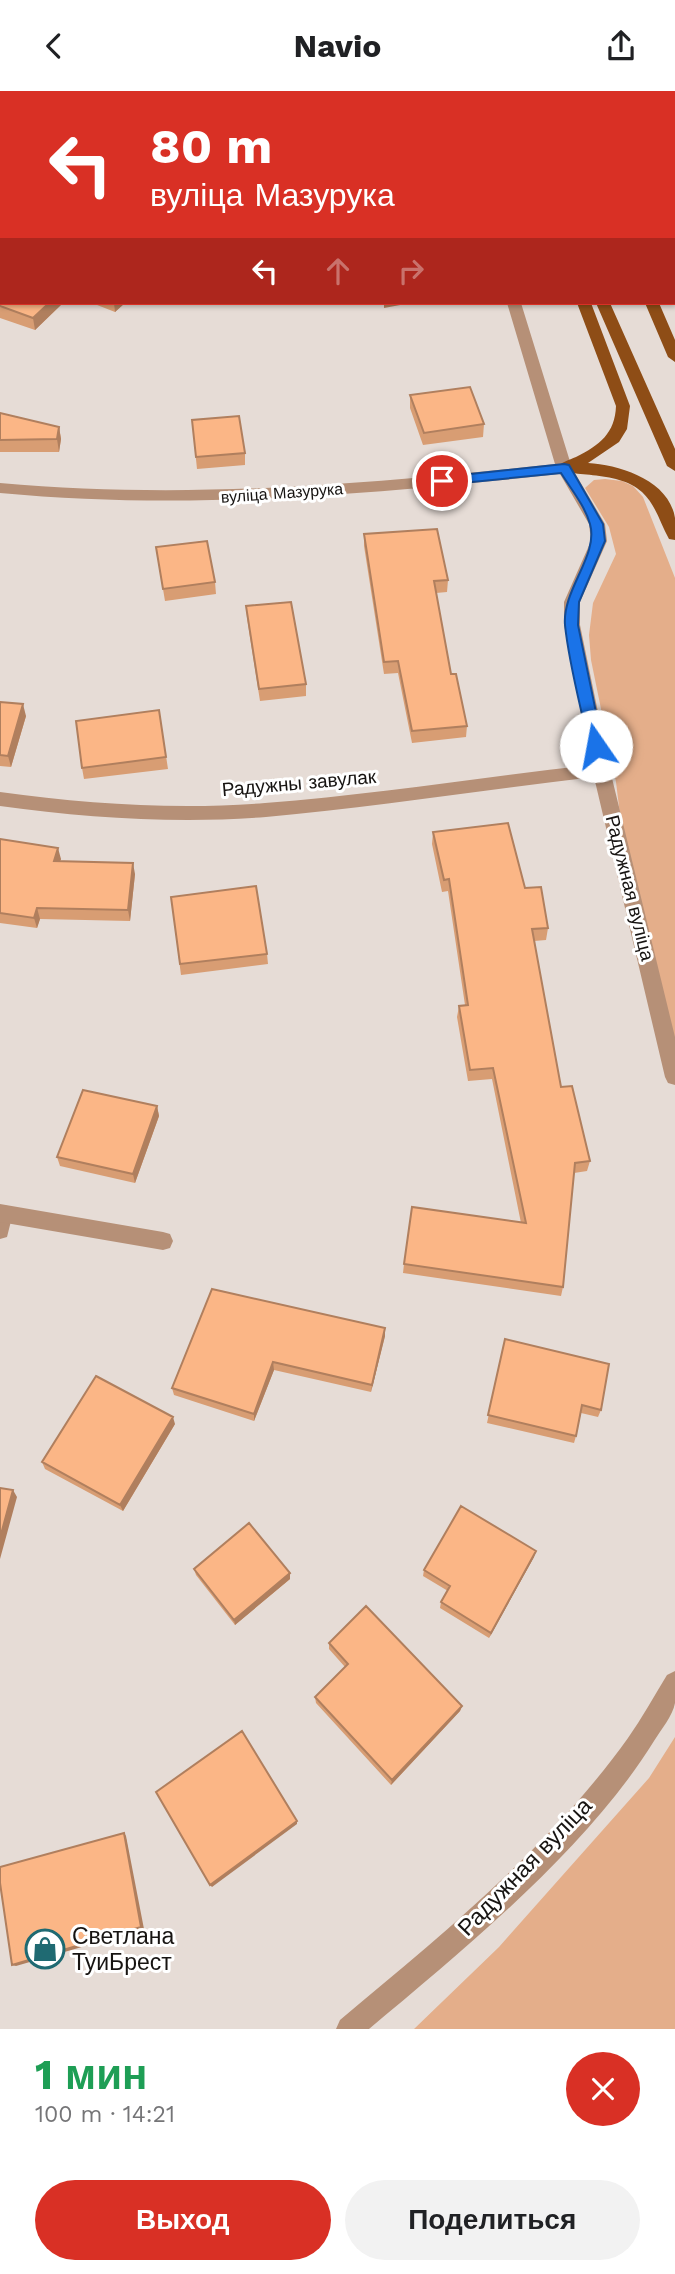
<!DOCTYPE html>
<html lang="ru">
<meta charset="utf-8">
<style>
:root{--surface:#fff;--page:#f2f2f2;--text:#202124;--muted:#757577;--accent:#d93025}
body{margin:0;font-family:"Work Sans",sans-serif;background:var(--page);color:var(--text);height:100vh;display:flex;flex-direction:column;font-size:26px;white-space:nowrap}
*{box-sizing:border-box;margin:0}
p{font-size:23px;color:var(--muted)}
.icon{flex:none;width:38px;height:38px;fill:none;stroke:currentColor;stroke-width:2;stroke-linecap:round;stroke-linejoin:round}
.map{position:relative;height:1938px;overflow:hidden}
.details{display:flex;flex-direction:column;background:var(--surface);flex:1}
.details>*{flex:none}
.banner{position:absolute;left:0px;top:0px;width:676px;height:214px;box-shadow:0 2px 5px #0004;background:#d93025;color:#fff;overflow:hidden}
.pin{position:absolute;display:grid;place-items:center;width:60px;height:60px;color:#fff;margin:-30px;border:4px solid #fff;border-radius:50%;box-shadow:0 2px 7px #0007}
.me{position:absolute;width:77px;margin:-38px;rotate:348deg;stroke-linejoin:round;filter:drop-shadow(0 0 5px #0008)}
.turn{display:flex;align-items:center;gap:24px;height:147px;padding:0 35px;font-size:32px}
.turn .icon{width:91px;height:91px;stroke-width:2.5}
.turn b{display:block;font-size:49px;line-height:60px}
.lanes{display:flex;align-items:center;height:66px;padding:0 35px;background:#0003;justify-content:center;gap:35px;direction:ltr}
.lanes .off{opacity:.35}
.round{display:grid;place-items:center;flex:none;width:74px;height:74px;border-radius:37px;background:var(--page)}
.overview{display:flex;align-items:center;justify-content:space-between;height:119px;padding:0 35px}
h1{font-size:42px;font-weight:700;line-height:52px;color:#1e9e55}
.button{display:flex;gap:14px;margin-top:auto;padding:14px 35px}
.button a{flex:1;height:80px;border-radius:42px;background:var(--accent);color:#fff;font-size:28px;font-weight:700;line-height:80px;text-align:center}
.button a+a{background:var(--page);color:var(--text)}
header{display:flex;justify-content:space-between;align-items:center;height:91px;padding:0 35px;background:var(--surface);font-size:32px;font-weight:700}
.map>svg:first-child{display:block}
</style>
<header><svg class="icon" aria-label="back" viewBox="0 0 24 24"><path d="M15 5l-7 7 7 7"/></svg>Navio<svg class="icon" aria-label="share" viewBox="0 0 24 24"><path d="M12 15V3M7 8l5-5 5 5M5 13v7h14v-7"/></svg></header>
<div class="map">
<svg width="675" height="1938" viewBox="0 0 675 1938">
<rect width="100%" height="100%" fill="#e6dcd6"/>
<path fill="#e4ae8a" d="M 605,388 L 622,390 L 633,395 L 643,406 L 675,487 L 675,957 L 621,732 L 616,691 L 591,569 L 589,544 L 593,512 L 616,463 L 609,436 L 585,397 L 594,389 Z
M 675,1646 L 675,1938 L 414,1938 L 499,1856 L 649,1687 Z"/>
<g fill="none" stroke-linecap="round" stroke-linejoin="round">
<path fill="#f8a265" fill-rule="evenodd" d="M 616,0 L 624,0 L 625,2 L 617,2 Z
M 674,91 L 675,92 L 675,99 L 674,98 Z"/>
<path fill="#b69077" fill-rule="evenodd" d="M 0,135 L 2,135 L 2,143 L 0,143 Z
M 4,1114 L 11,1116 L 13,1122 L 7,1146 L 0,1148 L 0,1115 Z"/>
<path fill="#b69077" fill-rule="evenodd" d="M 393,0 L 406,0 L 407,2 L 394,2 Z
M 507,212 L 521,212 L 572,377 L 605,433 L 607,450 L 580,511 L 580,534 L 610,679 L 675,946 L 675,994 L 668,992 L 665,986 L 594,686 C 485,699 375,716 266,726 C 178,733 87,727 0,715 L 0,701 C 87,713 177,719 265,712 C 374,704 483,686 591,674 L 564,534 L 564,511 L 591,450 L 589,433 L 560,383 C 370,403 191,420 0,402 L 0,392 C 189,409 367,393 555,373 Z
M 0,1113 L 163,1141 L 170,1143 L 173,1150 L 170,1157 L 163,1159 L 0,1131 Z
M 675,1580 C 675,1590 675,1602 675,1612 C 673,1624 661,1639 654,1650 C 588,1757 466,1857 369,1938 L 336,1938 L 340,1929 C 442,1844 550,1756 628,1647 C 642,1627 654,1605 667,1584 Z"/>
<path fill="#8e4d16" fill-rule="evenodd" d="M 489,0 L 501,0 L 502,2 L 490,2 Z
M 547,0 L 559,0 L 560,2 L 548,2 Z
M 577,212 L 591,212 L 630,315 L 627,338 L 619,351 L 588,372 C 620,374 669,389 675,427 C 675,434 675,442 675,449 L 669,448 C 660,432 656,414 642,401 C 617,378 565,387 556,377 C 561,371 569,369 576,366 C 600,354 615,342 616,315 Z
M 596,212 L 610,212 L 675,358 L 675,380 L 667,375 Z
M 645,212 L 659,212 L 675,249 L 675,271 L 668,266 Z"/>
</g>
<path fill="#d89d73" d="M 253,0 L 338,0 L 340,2 L 255,2 Z
M 0,197 L 2,212 L 63,212 L 35,239 L 0,227 Z
M 92,212 L 125,212 L 115,221 Z
M 410,304 L 484,333 L 483,346 L 423,354 L 410,317 Z
M 0,322 L 59,336 L 61,348 L 59,361 L 0,361 Z
M 192,329 L 245,362 L 245,374 L 197,378 Z
M 364,443 L 448,489 L 447,501 L 436,502 L 451,583 L 467,635 L 466,646 L 412,652 L 398,582 L 384,583 L 364,455 Z
M 156,456 L 215,491 L 216,503 L 165,510 Z
M 246,515 L 306,593 L 306,605 L 260,610 L 247,527 Z
M 0,611 L 26,625 L 11,676 L 0,675 Z
M 159,619 L 168,678 L 84,688 L 82,677 Z
M 433,741 L 525,797 L 548,837 L 546,849 L 534,850 L 561,996 L 590,1070 L 587,1080 L 574,1082 L 563,1196 L 561,1205 L 403,1182 L 404,1173 L 521,1132 L 492,988 L 468,990 L 457,926 L 459,915 L 465,914 L 448,800 L 442,801 L 432,753 Z
M 0,748 L 61,768 L 60,770 L 135,783 L 130,830 L 40,828 L 37,837 L 0,832 Z
M 171,806 L 267,863 L 268,873 L 181,884 Z
M 157,1015 L 159,1025 L 135,1092 L 60,1075 L 57,1066 Z
M 385,1237 L 385,1245 L 371,1301 L 274,1279 L 254,1330 L 174,1304 L 172,1297 Z
M 505,1248 L 601,1319 L 598,1326 L 581,1322 L 576,1345 L 574,1352 L 487,1332 Z
M 175,1333 L 123,1420 L 45,1378 L 42,1371 Z
M 534,1466 L 489,1547 L 440,1517 L 441,1511 L 448,1500 L 423,1485 L 424,1479 Z
M 194,1478 L 290,1488 L 235,1534 L 196,1484 Z
M 329,1552 L 462,1615 L 460,1620 L 391,1694 L 316,1612 L 315,1606 L 345,1576 L 329,1558 Z"/>
<path fill="#b07f5e" d="M 263,0 L 274,0 L 274,2 L 263,2 Z
M 49,212 L 63,212 L 35,239 L 33,227 Z
M 114,212 L 125,212 L 115,221 Z
M 384,212 L 411,212 L 384,217 Z
M 59,336 L 61,348 L 59,361 L 57,348 Z
M 23,613 L 26,625 L 11,676 L 8,665 Z
M 58,757 L 61,768 L 56,781 L 54,770 Z
M 133,772 L 135,783 L 130,830 L 128,819 Z
M 37,817 L 40,828 L 37,837 L 34,827 Z
M 157,1015 L 159,1025 L 135,1092 L 133,1083 Z
M 385,1237 L 385,1245 L 371,1301 L 372,1294 Z
M 273,1271 L 274,1279 L 254,1330 L 254,1323 Z
M 173,1326 L 175,1333 L 123,1420 L 120,1414 Z
M 13,1399 L 17,1406 L 0,1468 L 0,1447 Z
M 536,1460 L 534,1466 L 489,1547 L 491,1542 Z
M 290,1482 L 290,1488 L 235,1534 L 234,1529 Z
M 462,1615 L 460,1620 L 391,1694 L 392,1689 Z
M 297,1730 L 297,1733 L 212,1796 L 210,1794 Z
M 124,1742 L 126,1745 L 144,1838 L 16,1875 L 12,1874 Z"/>
<path fill="#fbb686" stroke="#b07f5e" stroke-width="2" d="M 277,0 L 338,0 L 340,2 L 278,2 Z
M 2,195 L 2,212 L 49,212 L 33,227 L 0,215 L 0,197 Z
M 470,296 L 484,333 L 424,342 L 410,304 Z
M 0,322 L 59,336 L 57,348 L 0,349 Z
M 239,325 L 245,362 L 196,366 L 192,329 Z
M 437,438 L 448,489 L 434,490 L 451,583 L 456,583 L 467,635 L 412,640 L 398,570 L 384,571 L 364,443 Z
M 207,450 L 215,491 L 163,498 L 156,456 Z
M 291,511 L 306,593 L 259,598 L 246,515 Z
M 0,611 L 23,613 L 8,665 L 0,664 Z
M 159,619 L 166,666 L 82,677 L 76,630 Z
M 508,732 L 525,797 L 541,796 L 548,837 L 532,838 L 561,996 L 572,995 L 590,1070 L 575,1072 L 563,1196 L 404,1173 L 412,1116 L 526,1132 L 493,977 L 470,979 L 459,915 L 468,914 L 449,788 L 444,789 L 433,741 Z
M 0,748 L 58,757 L 54,770 L 133,772 L 128,819 L 37,817 L 34,827 L 0,822 Z
M 256,795 L 267,863 L 180,873 L 171,806 Z
M 83,999 L 157,1015 L 133,1083 L 57,1066 Z
M 212,1198 L 385,1237 L 372,1294 L 273,1271 L 254,1323 L 172,1297 Z
M 505,1248 L 609,1273 L 601,1319 L 582,1314 L 576,1345 L 488,1324 Z
M 96,1285 L 173,1326 L 120,1414 L 42,1371 Z
M 0,1397 L 13,1399 L 0,1447 Z
M 461,1415 L 536,1460 L 491,1542 L 441,1511 L 450,1495 L 424,1479 Z
M 249,1432 L 290,1482 L 234,1529 L 194,1478 Z
M 366,1515 L 462,1615 L 392,1689 L 315,1606 L 348,1573 L 329,1552 Z
M 242,1640 L 297,1730 L 210,1794 L 156,1701 Z
M 124,1742 L 141,1836 L 12,1874 L 0,1792 L 0,1776 Z"/>
<path fill="#1a73e8" stroke="#114b97" stroke-width="2" d="M 564,373 L 569,374 L 603,433 L 605,450 L 579,511 L 578,534 L 603,655 L 596,661 L 589,655 C 581,616 569,574 565,534 C 562,499 599,464 590,433 C 585,415 571,398 561,382 L 442,394 L 436,390 L 442,386 Z"/>
<defs>
<symbol id="shop-ring" viewBox="-11 -11 22 22"><circle r="9.5" fill="#fff" stroke="#1f6a72" stroke-width="1.5"/><path d="M-5-2.5h2.3a2.7 3.5 0 0 1 5.4 0H5L5.5 6h-11ZM-1.5-2.5h3a1.5 2.3 0 0 0-3 0Z" fill="#1f6a72"/></symbol>
</defs>
<g fill-rule="evenodd">
<use href="#shop-ring" x="23" y="1836" width="44" height="44"/>
</g>
<g text-anchor="middle" dominant-baseline="central" stroke-width="6" stroke-linejoin="round" paint-order="stroke">
<g font-size="16" fill="#171412" stroke="#fff">
<text transform="translate(282 402) rotate(-4)">вуліца Мазурука</text>
</g>
<g font-size="19" fill="#171412" stroke="#fff">
<text transform="translate(299 692) rotate(-5)">Радужны завулак</text>
<text transform="translate(630 797) rotate(76)">Радужная вуліца</text>
</g>
<g font-size="23" fill="#171412" stroke="#fff">
<text transform="translate(525 1776) rotate(-46)">Радужная вуліца</text>
</g>
<g font-size="23" fill="#171412" stroke="#fff" text-anchor="start">
<text x="72" y="1845">Светлана<tspan x="72" dy="26">ТуиБрест</tspan></text>
</g>
</g>
</svg>
<div class="pin" style="left:442px;top:390px;background:#d93025"><svg class="icon" aria-label="arrive" viewBox="0 0 24 24"><path d="M6 21V4h12l-3 4 3 4H6"/></svg></div>
<svg class="me" style="left:596px;top:655px" viewBox="-20 -20 40 40"><circle r="19" fill="#fff"/><path d="M0-13L10 11 0 6-10 11z" fill="#1a73e8"/></svg>
<div class="banner">
<div class="turn"><svg class="icon" aria-label="left" viewBox="0 0 24 24"><path d="M17 20v-9H6M10 6l-5 5 5 5"/></svg><div><b>80 m</b>вуліца Мазурука</div></div>
<div class="lanes"><svg class="icon" aria-label="left" viewBox="0 0 24 24"><path d="M17 20v-9H6M10 6l-5 5 5 5"/></svg><svg class="icon off" aria-label="ahead" viewBox="0 0 24 24"><path d="M12 20V5M6 11l6-6 6 6"/></svg><svg class="icon off" aria-label="right" viewBox="0 0 24 24"><path d="M7 20v-9h11M14 6l5 5-5 5"/></svg></div>
</div>
</div>
<section class="details">
<div class="overview"><div><h1>1 мин</h1><p>100 m · 14:21</p></div><a class="round" style="background:#d93025;color:#fff"><svg class="icon" aria-label="close" viewBox="0 0 24 24"><path d="M6 6l12 12M18 6L6 18"/></svg></a></div>
<div class="button"><a>Выход</a><a>Поделиться</a></div>
</section>
